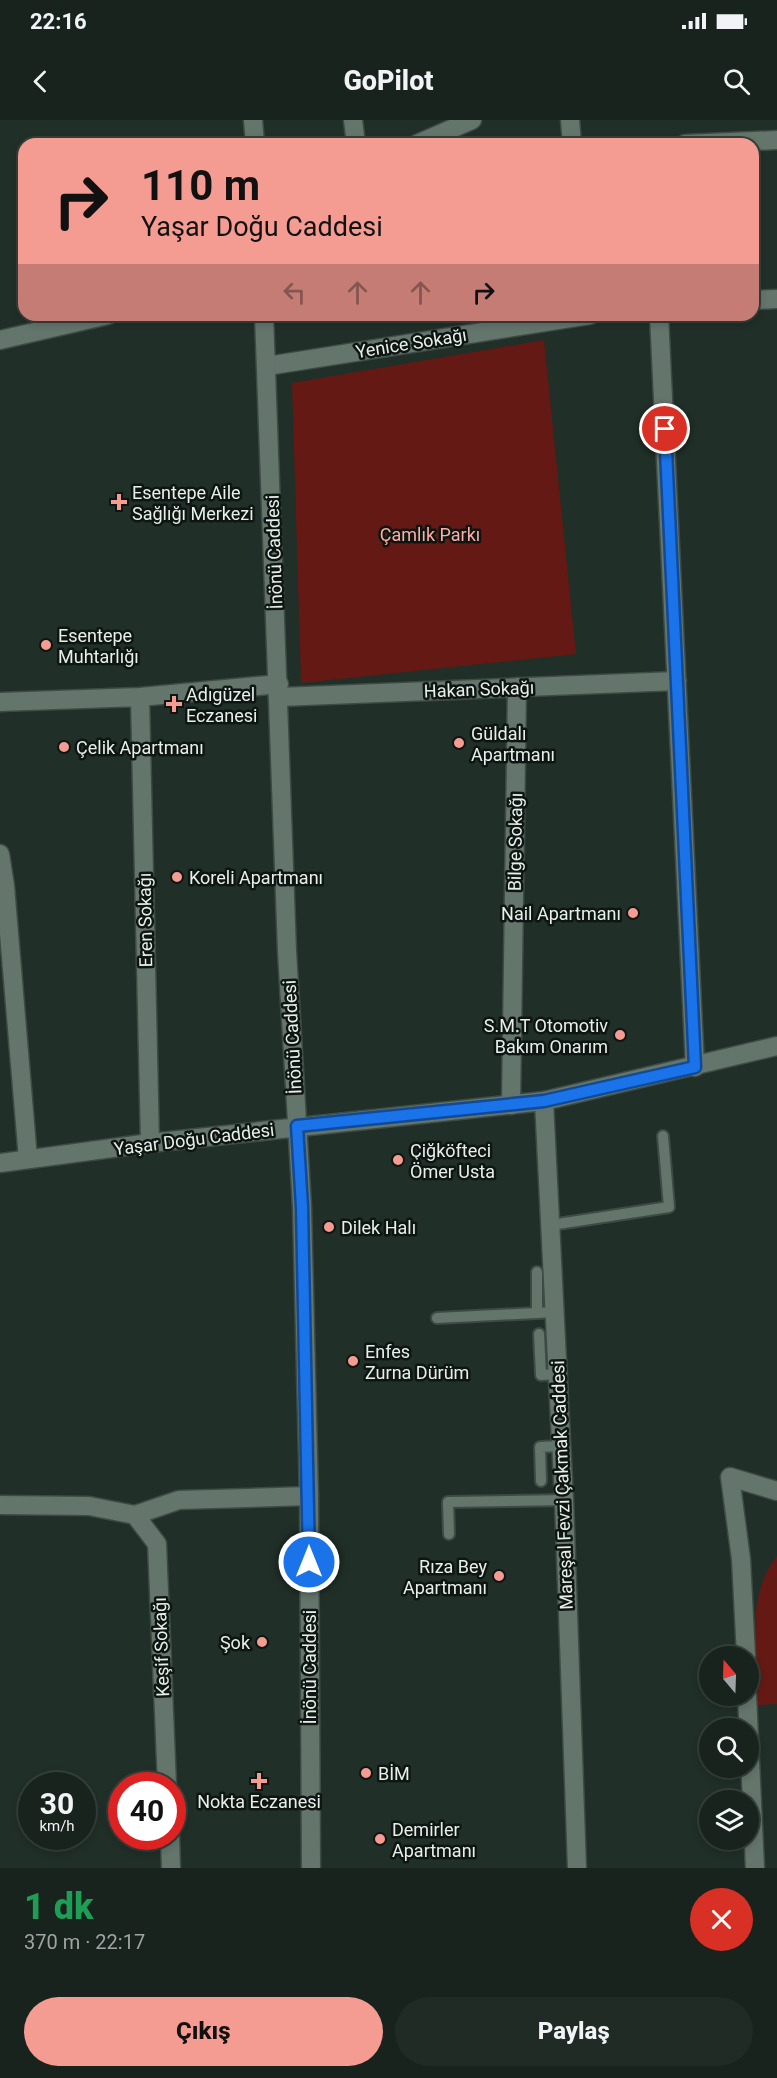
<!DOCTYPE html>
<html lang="tr">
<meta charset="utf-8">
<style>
:root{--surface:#18231d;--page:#212b26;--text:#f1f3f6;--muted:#9fa4a4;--line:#36403b;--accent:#f59c92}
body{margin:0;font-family:Roboto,sans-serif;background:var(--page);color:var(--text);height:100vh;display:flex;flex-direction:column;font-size:22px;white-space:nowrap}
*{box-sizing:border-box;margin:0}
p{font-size:20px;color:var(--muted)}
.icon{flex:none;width:33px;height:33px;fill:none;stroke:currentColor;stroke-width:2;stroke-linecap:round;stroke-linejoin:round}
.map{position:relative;height:1748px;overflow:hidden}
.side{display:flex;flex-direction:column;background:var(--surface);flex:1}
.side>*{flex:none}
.hud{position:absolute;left:18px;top:18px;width:741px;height:183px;border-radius:18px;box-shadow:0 3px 9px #0003,0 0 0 2px var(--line);background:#f59c92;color:#111;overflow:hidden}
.needle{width:39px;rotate:341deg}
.controls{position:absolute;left:699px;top:1526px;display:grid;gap:12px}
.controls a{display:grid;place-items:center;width:60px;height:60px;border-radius:50%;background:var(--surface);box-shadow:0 3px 9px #0003,0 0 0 2px var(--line);font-size:30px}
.speed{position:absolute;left:18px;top:1652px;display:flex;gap:12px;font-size:30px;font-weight:700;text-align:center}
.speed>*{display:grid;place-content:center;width:78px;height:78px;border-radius:50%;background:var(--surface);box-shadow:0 3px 9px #0003,0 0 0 2px var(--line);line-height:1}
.speed small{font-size:15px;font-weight:400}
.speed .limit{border:9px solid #d22;background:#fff;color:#111}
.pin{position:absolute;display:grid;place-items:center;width:51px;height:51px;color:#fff;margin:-26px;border:3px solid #fff;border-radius:50%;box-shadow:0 2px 6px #0007}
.me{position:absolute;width:66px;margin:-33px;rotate:0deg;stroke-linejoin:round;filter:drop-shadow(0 0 4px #0008)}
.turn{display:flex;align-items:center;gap:21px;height:126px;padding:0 24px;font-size:27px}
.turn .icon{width:78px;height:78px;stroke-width:2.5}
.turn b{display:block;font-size:42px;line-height:51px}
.lanes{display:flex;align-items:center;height:57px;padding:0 24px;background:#0003;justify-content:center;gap:30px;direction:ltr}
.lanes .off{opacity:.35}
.round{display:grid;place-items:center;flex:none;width:63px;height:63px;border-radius:32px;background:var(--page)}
.summary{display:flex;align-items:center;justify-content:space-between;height:102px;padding:0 24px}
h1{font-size:36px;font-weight:800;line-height:45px;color:#1e9e55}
.action{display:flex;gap:12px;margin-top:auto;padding:12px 24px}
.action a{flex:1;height:69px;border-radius:36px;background:var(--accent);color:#111;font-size:24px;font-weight:800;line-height:69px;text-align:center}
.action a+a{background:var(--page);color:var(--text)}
.status{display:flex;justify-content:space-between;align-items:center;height:42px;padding:0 30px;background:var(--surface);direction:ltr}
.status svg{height:16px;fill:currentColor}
header{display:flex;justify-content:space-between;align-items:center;height:78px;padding:0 24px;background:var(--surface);font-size:27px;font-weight:800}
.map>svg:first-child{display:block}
</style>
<div class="status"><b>22:16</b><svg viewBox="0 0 49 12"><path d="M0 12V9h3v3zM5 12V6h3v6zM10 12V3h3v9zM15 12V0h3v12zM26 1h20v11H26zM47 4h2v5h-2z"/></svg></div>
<header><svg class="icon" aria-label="back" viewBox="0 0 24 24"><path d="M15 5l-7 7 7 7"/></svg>GoPilot<svg class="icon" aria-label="search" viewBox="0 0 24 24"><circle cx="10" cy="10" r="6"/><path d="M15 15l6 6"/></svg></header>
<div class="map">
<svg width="777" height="1748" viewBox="0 0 777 1748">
<rect width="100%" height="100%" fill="#202f27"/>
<path fill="#641915" d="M 544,220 L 576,534 L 301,563 L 292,263 Z
M 777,1436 L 777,1584 L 757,1585 C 756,1537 745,1476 777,1436 Z"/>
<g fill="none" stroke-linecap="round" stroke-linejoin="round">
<defs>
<path id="lane" d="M 551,1105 L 669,1087 L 663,1016
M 537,1152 L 537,1193
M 437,1198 L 555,1192
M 539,1214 L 541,1255 L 558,1254
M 541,1361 L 540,1327 L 561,1326
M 449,1414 L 448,1382 L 564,1380"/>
<path id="street" d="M 353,0 L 356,24
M 570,0 L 572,24
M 417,24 L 472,0
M 685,24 L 777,20
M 753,180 L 777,179
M 659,195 L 695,947
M 0,220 L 108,195
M 267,246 L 590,195
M 140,577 L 150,1023
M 280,577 L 677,561
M 0,582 L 140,577 L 279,564
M 0,734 L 5,766 L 28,1039
M 544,981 L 564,1380 L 577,1748
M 511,985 L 517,567
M 0,1385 L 89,1386 L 135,1395 L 179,1380 L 309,1376
M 135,1395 L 157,1424 L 167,1665
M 746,1536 L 741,1439 L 730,1357 L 777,1371
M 747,1575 L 755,1748
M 170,1716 L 171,1748"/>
<path id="secondary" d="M 253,0 L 255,24
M 264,195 L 287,831 L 302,1087 L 309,1376 L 311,1748
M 0,1043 L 150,1023 L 544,981 L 777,926"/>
</defs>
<use href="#lane" stroke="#3d4b44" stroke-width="14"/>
<use href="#street" stroke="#3d4b44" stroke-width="21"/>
<use href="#secondary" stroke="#3d4b44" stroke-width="21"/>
<use href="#lane" stroke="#64756c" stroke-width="10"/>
<use href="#street" stroke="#64756c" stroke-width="18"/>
<use href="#secondary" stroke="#64756c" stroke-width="18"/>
</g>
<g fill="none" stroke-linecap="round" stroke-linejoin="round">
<defs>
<path id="route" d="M 309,1442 L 302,1087 L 297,1006 L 544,981 L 695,947 L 665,309"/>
</defs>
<use href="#route" stroke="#114b97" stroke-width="15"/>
<use href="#route" stroke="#1a73e8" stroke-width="10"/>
</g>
<g fill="#f59c92" stroke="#0f1512" stroke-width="2">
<path d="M116 373h6v6h6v6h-6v6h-6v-6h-6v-6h6z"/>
<circle cx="46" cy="525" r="6"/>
<path d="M171 575h6v6h6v6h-6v6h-6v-6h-6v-6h6z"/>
<circle cx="459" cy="623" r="6"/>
<circle cx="64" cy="627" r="6"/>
<circle cx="177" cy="757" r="6"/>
<circle cx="633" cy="793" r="6"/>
<circle cx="620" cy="915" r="6"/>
<circle cx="398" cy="1040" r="6"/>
<circle cx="329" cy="1107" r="6"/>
<circle cx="353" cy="1241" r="6"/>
<circle cx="499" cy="1456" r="6"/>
<circle cx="262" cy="1522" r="6"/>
<circle cx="366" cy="1653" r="6"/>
<path d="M256 1652h6v6h6v6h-6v6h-6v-6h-6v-6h6z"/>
<circle cx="380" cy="1719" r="6"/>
</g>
<g text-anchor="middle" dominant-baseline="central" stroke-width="5" stroke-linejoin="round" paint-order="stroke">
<g font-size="18" fill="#e6f0ea" stroke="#0f1512">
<text transform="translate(411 223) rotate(-9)">Yenice Sokağı</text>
<text transform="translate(274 432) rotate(-92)">İnönü Caddesi</text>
<text transform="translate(479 569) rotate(-2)">Hakan Sokağı</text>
<text transform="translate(515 722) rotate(-89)">Bilge Sokağı</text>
<text transform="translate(145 800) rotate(-91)">Eren Sokağı</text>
<text transform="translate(292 917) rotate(-93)">İnönü Caddesi</text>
<text transform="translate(194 1019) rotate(-7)">Yaşar Doğu Caddesi</text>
<text transform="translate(562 1365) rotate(-92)">Mareşal Fevzi Çakmak Caddesi</text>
<text transform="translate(161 1527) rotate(-92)">Keşif Sokağı</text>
<text transform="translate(309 1547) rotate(-90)">İnönü Caddesi</text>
</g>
<g font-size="18" fill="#e6f0ea" stroke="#0f1512" text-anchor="start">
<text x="132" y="372">Esentepe Aile<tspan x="132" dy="21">Sağlığı Merkezi</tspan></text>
<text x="58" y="515">Esentepe<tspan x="58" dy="21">Muhtarlığı</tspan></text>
<text x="186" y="574">Adıgüzel<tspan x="186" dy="21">Eczanesi</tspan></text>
<text x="471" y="613">Güldalı<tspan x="471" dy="21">Apartmanı</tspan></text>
<text x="76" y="627">Çelik Apartmanı</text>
<text x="189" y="757">Koreli Apartmanı</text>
<text x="621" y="793" text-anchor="end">Nail Apartmanı</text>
<text x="608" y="905" text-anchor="end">S.M.T Otomotiv<tspan x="608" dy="21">Bakım Onarım</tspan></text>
<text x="410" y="1030">Çiğköfteci<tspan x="410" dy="21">Ömer Usta</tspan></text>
<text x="341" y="1107">Dilek Halı</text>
<text x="365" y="1231">Enfes<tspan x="365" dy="21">Zurna Dürüm</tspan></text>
<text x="487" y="1446" text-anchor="end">Rıza Bey<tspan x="487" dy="21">Apartmanı</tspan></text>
<text x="250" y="1522" text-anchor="end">Şok</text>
<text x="378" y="1653">BİM</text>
<text x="259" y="1681" text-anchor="middle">Nokta Eczanesi</text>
<text x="392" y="1709">Demirler<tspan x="392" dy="21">Apartmanı</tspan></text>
</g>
<g font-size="18" fill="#faaea5" stroke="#0f1512">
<text x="430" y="414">Çamlık Parkı</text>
</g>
</g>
</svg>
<div class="controls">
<a><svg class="needle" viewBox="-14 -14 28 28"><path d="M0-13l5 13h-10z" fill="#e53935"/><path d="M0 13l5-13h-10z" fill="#9fa4a4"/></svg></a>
<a><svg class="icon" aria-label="search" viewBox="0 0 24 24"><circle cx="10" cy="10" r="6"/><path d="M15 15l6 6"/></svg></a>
<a><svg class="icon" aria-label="layers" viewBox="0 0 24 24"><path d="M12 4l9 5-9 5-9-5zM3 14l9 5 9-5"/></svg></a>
</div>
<div class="speed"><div>30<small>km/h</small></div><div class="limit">40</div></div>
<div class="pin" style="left:665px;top:309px;background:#d93025"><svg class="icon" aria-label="arrive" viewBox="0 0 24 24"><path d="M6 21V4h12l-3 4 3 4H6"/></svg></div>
<svg class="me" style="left:309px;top:1442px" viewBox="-20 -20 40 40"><circle r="17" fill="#1a73e8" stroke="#fff" stroke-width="3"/><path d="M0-11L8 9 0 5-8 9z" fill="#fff"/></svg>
<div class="hud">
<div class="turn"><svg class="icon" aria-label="right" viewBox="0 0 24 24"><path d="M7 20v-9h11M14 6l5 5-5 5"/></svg><div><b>110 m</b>Yaşar Doğu Caddesi</div></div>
<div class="lanes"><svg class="icon off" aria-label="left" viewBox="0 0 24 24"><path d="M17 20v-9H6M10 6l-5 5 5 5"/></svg><svg class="icon off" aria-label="ahead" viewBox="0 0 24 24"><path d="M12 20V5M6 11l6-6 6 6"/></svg><svg class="icon off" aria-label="ahead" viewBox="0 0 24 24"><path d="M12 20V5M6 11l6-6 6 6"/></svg><svg class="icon" aria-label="right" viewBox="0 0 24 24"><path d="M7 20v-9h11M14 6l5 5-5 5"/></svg></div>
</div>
</div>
<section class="side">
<div class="summary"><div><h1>1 dk</h1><p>370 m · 22:17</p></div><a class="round" style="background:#d93025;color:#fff"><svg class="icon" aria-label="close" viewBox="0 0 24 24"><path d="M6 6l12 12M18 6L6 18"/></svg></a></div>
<div class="action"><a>Çıkış</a><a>Paylaş</a></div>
</section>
